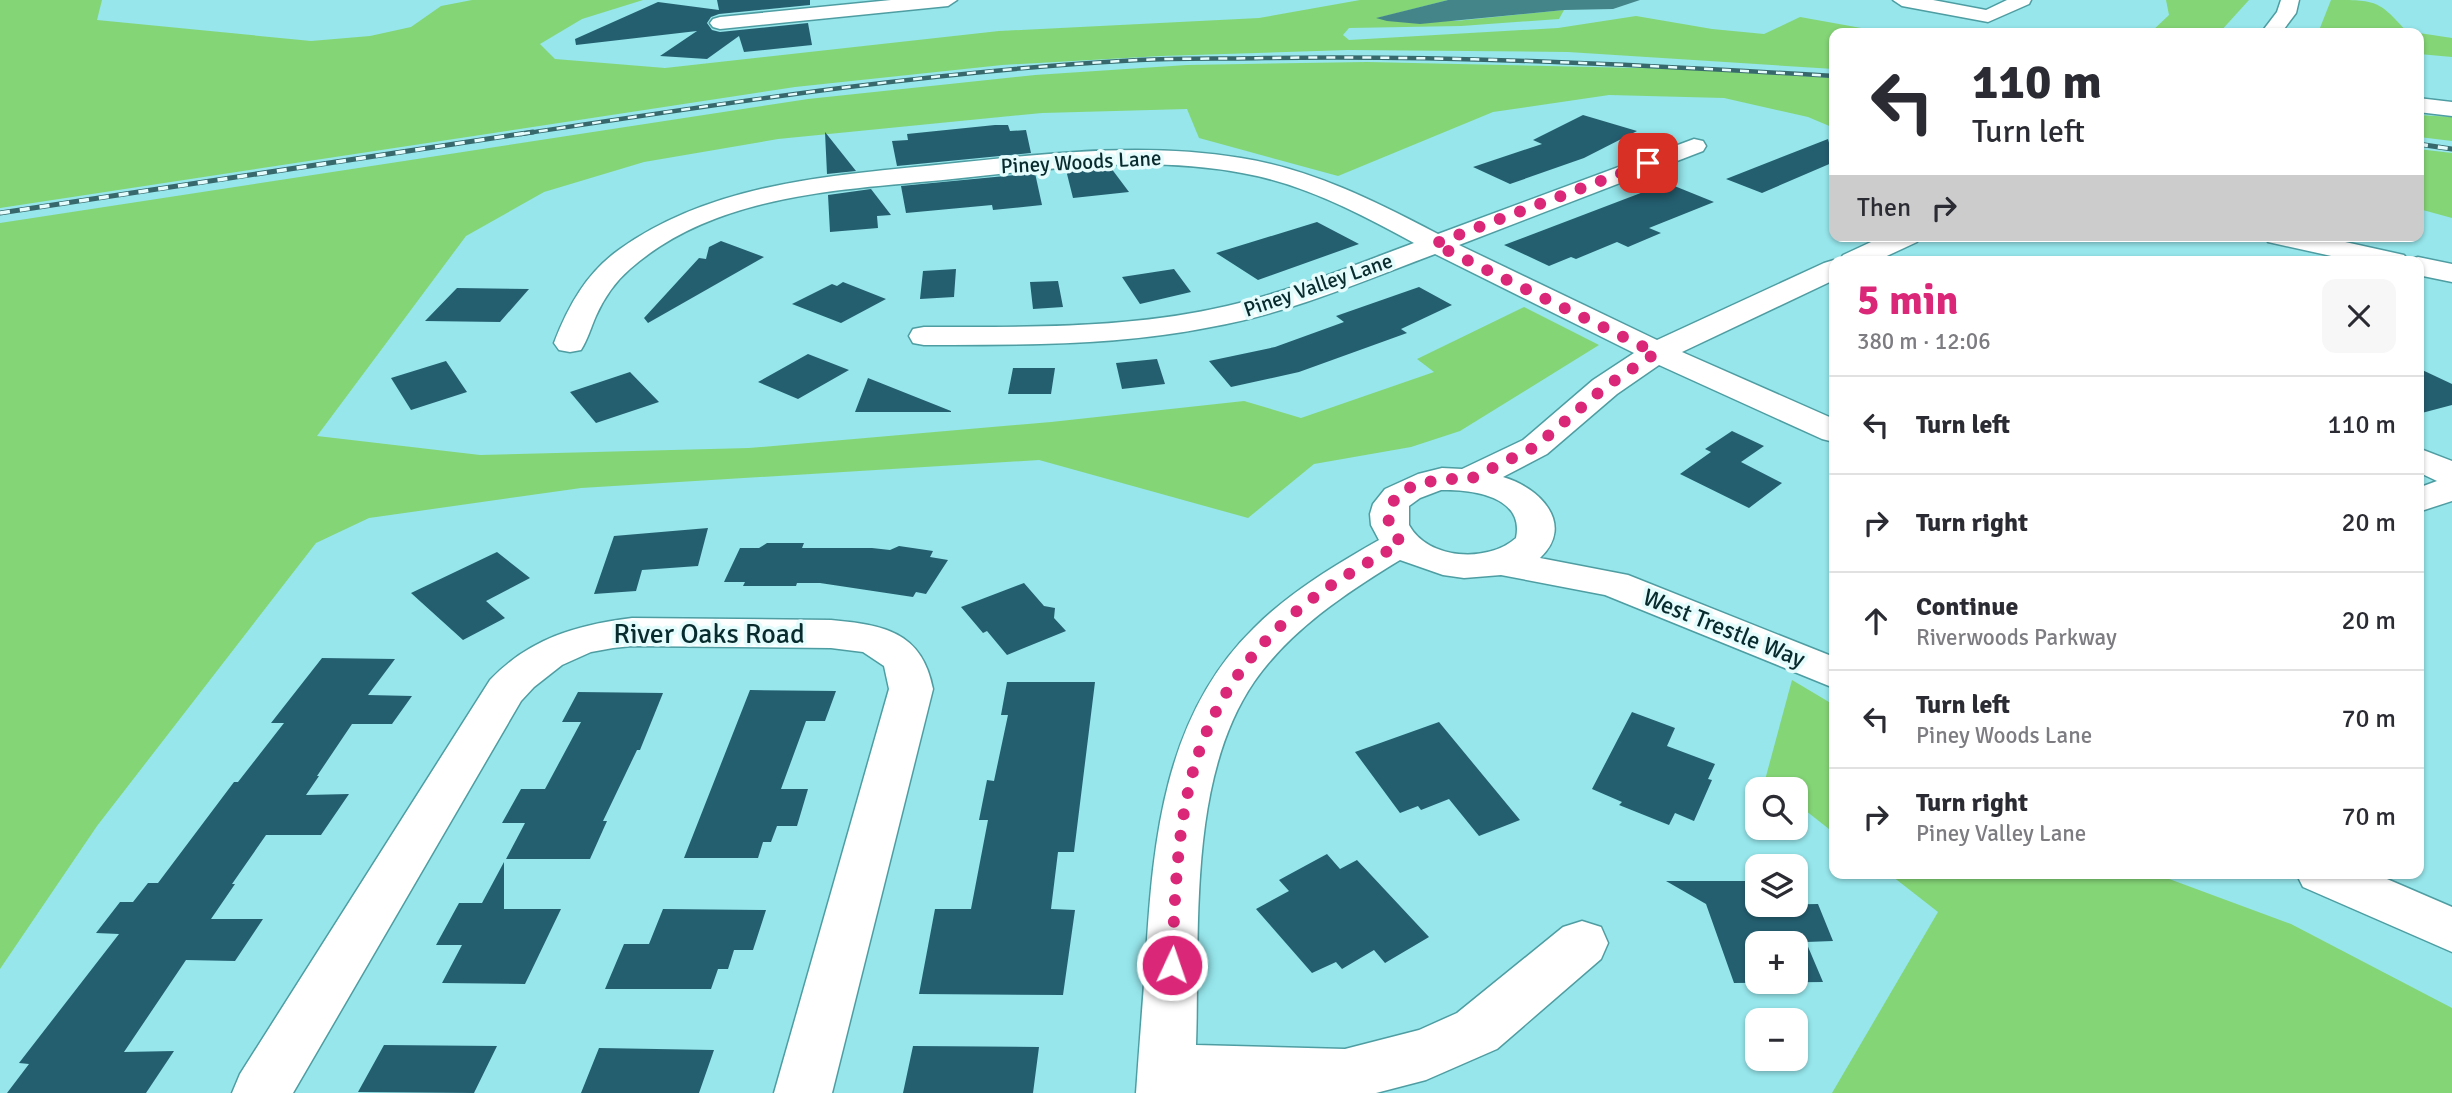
<!DOCTYPE html>
<meta charset="utf-8">
<style>
:root{--surface:#fff;--page:#f7f7f7;--text:#2b2b33;--muted:#7c7c81;--line:#e1e1e2;--accent:#db2777}
body{margin:0;font-family:Signika,sans-serif;background:var(--page);color:var(--text);height:100vh;display:flex;flex-direction:column;font-size:26px;white-space:nowrap}
*{box-sizing:border-box;margin:0}
p{font-size:23px;color:var(--muted)}
.icon{flex:none;width:38px;height:38px;fill:none;stroke:currentColor;stroke-width:2;stroke-linecap:round;stroke-linejoin:round}
.map{position:relative;flex:1;overflow:hidden}
.side{position:absolute;left:1829px;top:256px;width:595px;height:623px;display:flex;flex-direction:column;background:var(--surface);border-radius:14px;box-shadow:0 2px 5px #0004}
.side>*{flex:none}
.banner{position:absolute;left:1829px;top:28px;width:595px;height:214px;border-radius:14px;box-shadow:0 2px 5px #0004;background:#fff;color:var(--text);overflow:hidden}
.fabs{position:absolute;left:1745px;top:777px;display:grid;gap:14px}
.fabs a{display:grid;place-items:center;width:63px;height:63px;border-radius:14px;background:var(--surface);box-shadow:0 2px 5px #0004;font-size:35px}
.pin{position:absolute;display:grid;place-items:center;width:60px;height:60px;color:#fff;margin:-30px;border-radius:14px;box-shadow:0 4px 10px #0006}
.me{position:absolute;width:77px;margin:-38px;rotate:3deg;stroke-linejoin:round;filter:drop-shadow(0 0 5px #0008)}
.turn{display:flex;align-items:center;gap:24px;height:147px;padding:0 28px;font-size:32px}
.turn .icon{width:91px;height:91px;stroke-width:2.5}
.turn b{display:block;font-size:49px;line-height:60px}
.then{display:flex;align-items:center;height:66px;padding:0 28px;background:#0003;gap:14px;font-size:26px}
.round{display:grid;place-items:center;flex:none;width:74px;height:74px;border-radius:14px;background:var(--page)}
.overview{display:flex;align-items:center;justify-content:space-between;height:119px;padding:0 28px}
h1{font-size:42px;font-weight:800;line-height:52px;color:var(--accent)}
ul{padding:0;list-style:none}
li{display:flex;align-items:center;gap:21px;height:98px;padding:0 28px;border-top:2px solid var(--line)}
li div{flex:1}
li b{display:block;font-size:26px}
li em{font-style:normal}
.map>svg:first-child{display:block}
</style>
<div class="map">
<svg width="2452" height="1093" viewBox="0 0 2452 1093">
<rect width="100%" height="100%" fill="#96e6eb"/>
<path fill="#84d576" d="M 0,0 L 102,0 L 97,20 L 311,41 L 370,36 L 411,27 L 441,6 L 472,0 L 643,0 L 582,19 L 540,44 L 555,59 L 665,68 L 999,31 L 1259,18 L 1360,0 L 1448,0 L 1377,18 L 1456,21 L 1564,10 L 1559,19 L 1461,26 L 1349,28 L 1343,35 L 1349,40 L 1558,28 L 1636,16 L 1712,29 L 1764,34 L 1800,17 L 1889,33 L 1834,33 L 1834,69 L 1568,52 L 1348,50 L 1161,56 L 1002,65 L 795,87 L 0,208 Z
M 2166,0 L 2249,0 L 2219,33 L 2150,33 L 2169,15 Z
M 2331,0 C 2376,0 2379,0 2407,32 L 2417,33 L 2318,33 Z
M 2419,33 L 2452,38 L 2452,57 L 2419,54 Z
M 1367,62 L 1686,69 L 1834,78 L 1834,128 L 1808,117 L 1724,98 L 1609,95 L 1493,112 L 1338,176 L 1199,138 L 1187,109 L 1042,113 L 778,139 L 644,162 L 544,192 L 466,236 L 317,436 L 480,455 L 749,448 L 1051,422 L 1244,401 L 1301,418 L 1434,372 L 1417,359 L 1524,307 L 1599,345 L 1460,431 L 1411,447 L 1314,464 L 1248,518 L 1039,460 L 581,488 L 369,518 L 316,543 L 97,826 L 0,969 L 0,223 L 808,99 L 1035,75 L 1187,65 Z
M 2419,115 L 2452,117 L 2452,141 L 2419,137 Z
M 2418,149 L 2452,153 L 2452,218 L 2419,209 Z
M 1792,680 L 1834,705 L 1834,833 L 1796,803 L 1796,789 L 1777,789 L 1765,780 Z
M 1888,873 L 2153,873 L 2291,924 L 2452,1008 L 2452,1093 L 1832,1093 L 1938,912 Z"/>
<path fill="#448589" d="M 1448,0 L 1640,0 L 1613,9 L 1564,10 L 1420,24 L 1387,21 L 1376,18 Z"/>
<path fill="#245f70" fill-rule="evenodd" d="M 717,0 L 810,0 L 810,5 L 719,14 L 711,17 L 707,23 L 712,30 L 720,32 L 808,23 L 812,45 L 744,52 L 739,36 L 707,59 L 660,56 L 697,31 L 576,45 L 575,39 L 658,2 L 719,10 Z
M 1583,115 L 1637,131 L 1584,158 L 1510,184 L 1473,167 L 1542,144 L 1533,140 Z
M 995,125 L 1008,125 L 1010,131 L 1026,130 L 1031,153 L 897,166 L 892,141 L 908,140 L 907,134 Z
M 825,132 L 856,171 L 827,174 Z
M 1828,139 L 1834,162 L 1762,193 L 1726,179 Z
M 1111,168 L 1129,192 L 1073,198 L 1066,170 Z
M 1035,173 L 1042,205 L 993,210 L 992,205 L 906,213 L 901,186 Z
M 1667,183 L 1714,202 L 1649,228 L 1661,233 L 1628,247 L 1617,242 L 1576,259 L 1571,257 L 1549,266 L 1504,245 Z
M 871,189 L 891,215 L 877,216 L 878,228 L 830,232 L 828,195 Z
M 1317,222 L 1359,244 L 1258,280 L 1216,253 Z
M 721,241 L 764,257 L 648,323 L 644,318 L 699,258 L 706,259 L 709,247 Z
M 956,269 L 954,297 L 920,299 L 923,271 Z
M 1174,269 L 1191,292 L 1140,304 L 1122,277 Z
M 1058,281 L 1063,307 L 1033,309 L 1030,282 Z
M 843,282 L 886,299 L 841,323 L 792,304 L 832,284 L 837,286 Z
M 1419,287 L 1452,305 L 1401,329 L 1407,333 L 1299,372 L 1231,387 L 1209,361 L 1275,347 L 1344,322 L 1336,316 Z
M 457,288 L 529,289 L 500,322 L 425,321 Z
M 808,354 L 849,370 L 798,399 L 758,382 Z
M 1157,359 L 1165,384 L 1122,389 L 1116,363 Z
M 446,361 L 467,392 L 411,410 L 391,378 Z
M 1013,368 L 1055,368 L 1051,394 L 1008,394 Z
M 2418,368 L 2452,384 L 2452,405 L 2418,414 Z
M 630,372 L 659,402 L 596,423 L 570,392 Z
M 868,378 L 951,411 L 951,412 L 855,412 Z
M 1732,431 L 1764,446 L 1741,462 L 1782,483 L 1749,508 L 1680,474 L 1711,452 L 1705,449 Z
M 708,528 L 698,566 L 642,570 L 636,591 L 594,594 L 614,536 Z
M 767,543 L 804,543 L 802,548 L 872,548 L 890,550 L 899,546 L 933,551 L 930,557 L 948,560 L 926,594 L 916,592 L 913,597 L 820,583 L 797,583 L 796,586 L 743,586 L 745,582 L 724,582 L 740,548 L 759,548 Z
M 497,552 L 530,578 L 486,601 L 505,618 L 463,640 L 411,593 Z
M 1024,583 L 1044,606 L 1055,608 L 1054,618 L 1066,631 L 1007,655 L 987,631 L 983,633 L 961,607 Z
M 322,658 L 395,659 L 368,695 L 412,696 L 392,724 L 352,724 L 317,776 L 319,776 L 306,795 L 349,794 L 321,835 L 266,835 L 232,884 L 235,884 L 211,919 L 263,919 L 235,961 L 186,960 L 124,1052 L 174,1051 L 146,1093 L 7,1093 L 29,1064 L 19,1063 L 119,934 L 96,933 L 120,902 L 133,902 L 148,883 L 158,883 L 234,782 L 238,782 L 284,723 L 271,723 Z
M 1007,682 L 1095,682 L 1074,852 L 1058,852 L 1051,909 L 1075,910 L 1063,995 L 919,994 L 935,909 L 971,909 L 988,820 L 979,820 L 987,780 L 994,781 L 1008,715 L 1001,715 Z
M 750,690 L 836,691 L 825,721 L 806,721 L 781,789 L 808,789 L 797,826 L 777,826 L 771,842 L 763,842 L 758,858 L 684,858 Z
M 578,692 L 663,693 L 640,750 L 637,750 L 603,821 L 607,821 L 590,859 L 506,859 L 525,823 L 502,823 L 521,789 L 545,789 L 581,722 L 562,722 Z
M 1632,712 L 1675,728 L 1667,746 L 1715,764 L 1708,779 L 1712,780 L 1694,821 L 1675,813 L 1669,825 L 1619,805 L 1622,802 L 1592,789 Z
M 1439,722 L 1520,820 L 1479,836 L 1449,799 L 1421,810 L 1418,806 L 1400,813 L 1355,752 Z
M 1327,854 L 1340,869 L 1357,860 L 1429,937 L 1385,963 L 1374,950 L 1342,969 L 1336,962 L 1312,973 L 1256,909 L 1289,891 L 1279,880 Z
M 504,862 L 504,909 L 561,909 L 525,984 L 442,983 L 462,945 L 436,945 L 459,903 L 482,903 Z
M 1666,881 L 1757,881 L 1757,905 L 1818,904 L 1833,941 L 1806,942 L 1823,982 L 1734,983 L 1706,904 ZM 1757,943 L 1796,943 L 1796,982 L 1757,982 Z
M 663,909 L 766,910 L 753,950 L 734,950 L 728,969 L 718,969 L 711,989 L 605,989 L 624,944 L 649,944 Z
M 384,1045 L 497,1046 L 474,1093 L 358,1092 Z
M 913,1046 L 1039,1047 L 1033,1093 L 903,1093 Z
M 599,1048 L 714,1050 L 699,1093 L 581,1093 Z"/>
<g fill="none" stroke-linecap="round" stroke-linejoin="round">
<defs>
<path id="minor" d="M 891,0 L 957,0 L 948,6 L 720,29 L 713,27 L 710,23 L 713,19 L 720,17 Z
M 1893,0 L 1933,0 L 1986,10 L 2007,0 L 2031,0 L 2029,4 L 1988,22 L 1902,6 Z
M 2281,0 L 2299,0 L 2296,13 L 2281,33 L 2261,33 L 2277,12 Z
M 2418,98 L 2452,102 L 2452,116 L 2418,112 Z
M 1694,139 L 1703,141 L 1706,146 L 1703,151 L 1459,245 L 1657,340 L 1824,263 L 1834,260 L 1835,261 L 1834,280 L 1682,352 L 1834,419 L 1834,442 L 1822,439 L 1659,365 L 1617,394 L 1547,454 L 1503,477 C 1539,487 1576,524 1540,558 L 1628,575 L 1834,657 L 1834,688 L 1605,595 L 1501,575 L 1464,578 L 1443,575 L 1400,560 C 1346,593 1290,630 1254,682 C 1187,780 1200,932 1196,1045 L 1345,1049 L 1419,1030 L 1457,1013 L 1563,927 L 1582,921 L 1601,927 L 1608,943 L 1601,959 L 1497,1049 L 1426,1080 L 1376,1093 L 1136,1093 C 1139,1047 1143,1002 1146,956 C 1153,838 1165,715 1254,628 C 1290,592 1335,565 1379,540 L 1371,525 L 1370,514 L 1373,504 L 1385,489 L 1418,474 L 1442,468 L 1462,469 L 1523,440 L 1593,380 L 1634,353 L 1435,254 C 1361,282 1289,313 1211,327 C 1117,346 1020,345 924,345 L 913,343 L 909,336 L 913,329 L 924,327 C 1025,327 1128,329 1227,306 C 1291,291 1352,266 1414,243 C 1359,213 1304,184 1242,173 C 1146,155 1048,169 952,179 C 843,190 716,193 630,269 C 615,282 604,298 596,316 C 591,327 588,339 581,350 L 570,352 L 559,350 L 554,343 C 568,306 587,272 620,249 C 717,180 841,175 955,163 C 1050,153 1146,142 1241,158 C 1311,169 1375,201 1438,234 ZM 1441,490 C 1471,489 1525,496 1516,538 C 1488,563 1428,560 1409,525 L 1409,506 L 1420,498 Z
M 1884,236 L 1921,236 L 1917,242 L 1876,261 L 1839,261 L 1843,255 Z
M 2264,236 L 2318,236 L 2404,255 L 2408,260 L 2418,257 L 2452,264 L 2452,282 L 2418,275 L 2418,261 L 2354,261 L 2268,242 Z
M 2418,448 L 2452,461 L 2452,501 L 2418,512 L 2418,488 L 2437,481 L 2418,472 Z
M 632,618 L 831,620 C 883,625 922,631 933,689 L 832,1093 L 774,1093 L 889,689 L 884,666 L 863,652 L 831,648 L 632,646 L 613,648 L 591,652 L 562,665 L 534,687 L 521,701 L 293,1093 L 232,1093 L 240,1074 L 490,680 C 529,639 576,625 632,618 Z
M 2296,873 L 2373,873 L 2452,907 L 2452,952 L 2303,887 Z"/>
</defs>
<use href="#minor" stroke="#4e9da2" stroke-width="3"/>
<use href="#minor" fill="#fff" fill-rule="evenodd"/>
<defs>
<path id="rail-far1" d="M 521,134 C 726,103 931,71 1139,60 C 1181,58 1223,59 1265,58 C 1455,55 1644,65 1834,76"/>
<path id="rail" d="M 2418,144 L 2452,149
M 0,213 L 533,132"/>
</defs>
<use href="#rail-far1" stroke="#37696c" stroke-width="4.5"/>
<use href="#rail" stroke="#37696c" stroke-width="5"/>
<use href="#rail-far1" stroke="#e5fcfd" stroke-width="2.5" stroke-dasharray="9" stroke-linecap="butt"/>
<use href="#rail" stroke="#e5fcfd" stroke-width="3.5" stroke-dasharray="10" stroke-linecap="butt"/>
</g>
<g fill="none" stroke-linecap="round" stroke-linejoin="round">
<path stroke="#db2777" stroke-width="12" stroke-dasharray="0 21.6" d="M 1172,965 C 1178,821 1180,711 1298,610 C 1330,583 1366,564 1401,543 L 1389,526 L 1388,510 L 1398,494 L 1417,484 L 1443,479 L 1470,479 L 1535,447 L 1605,387 L 1656,353 L 1434,244 L 1648,163"/>
</g>
<g text-anchor="middle" dominant-baseline="central" stroke-width="7" stroke-linejoin="round" paint-order="stroke">
<g font-size="21" fill="#082b2d" stroke="#e5fcfd">
<text transform="translate(1081 162) rotate(-3)">Piney Woods Lane</text>
<text transform="translate(1318 285) rotate(-19)">Piney Valley Lane</text>
</g>
<g font-size="24" fill="#082b2d" stroke="#e5fcfd">
<text transform="translate(1724 628) rotate(22)">West Trestle Way</text>
</g>
<g font-size="28" fill="#082b2d" stroke="#e5fcfd">
<text x="709" y="634">River Oaks Road</text>
</g>
</g>
</svg>
<div class="fabs">
<a><svg class="icon" aria-label="search" viewBox="0 0 24 24"><circle cx="10" cy="10" r="6"/><path d="M15 15l6 6"/></svg></a>
<a><svg class="icon" aria-label="layers" viewBox="0 0 24 24"><path d="M12 4l9 5-9 5-9-5zM3 14l9 5 9-5"/></svg></a>
<a>+</a>
<a>−</a>
</div>
<div class="pin" style="left:1648px;top:163px;background:#d93025"><svg class="icon" aria-label="arrive" viewBox="0 0 24 24"><path d="M6 21V4h12l-3 4 3 4H6"/></svg></div>
<svg class="me" style="left:1172px;top:965px" viewBox="-20 -20 40 40"><circle r="17" fill="#db2777" stroke="#fff" stroke-width="3"/><path d="M0-11L8 9 0 5-8 9z" fill="#fff"/></svg>
<div class="banner">
<div class="turn"><svg class="icon" aria-label="left" viewBox="0 0 24 24"><path d="M17 20v-9H6M10 6l-5 5 5 5"/></svg><div><b>110 m</b>Turn left</div></div>
<div class="then">Then<svg class="icon" aria-label="right" viewBox="0 0 24 24"><path d="M7 20v-9h11M14 6l5 5-5 5"/></svg></div>
</div>
<section class="side">
<div class="overview"><div><h1>5 min</h1><p>380 m · 12:06</p></div><a class="round"><svg class="icon" aria-label="close" viewBox="0 0 24 24"><path d="M6 6l12 12M18 6L6 18"/></svg></a></div>
<ul>
<li><svg class="icon" aria-label="left" viewBox="0 0 24 24"><path d="M17 20v-9H6M10 6l-5 5 5 5"/></svg><div><b>Turn left</b></div><em>110 m</em></li>
<li><svg class="icon" aria-label="right" viewBox="0 0 24 24"><path d="M7 20v-9h11M14 6l5 5-5 5"/></svg><div><b>Turn right</b></div><em>20 m</em></li>
<li><svg class="icon" aria-label="ahead" viewBox="0 0 24 24"><path d="M12 20V5M6 11l6-6 6 6"/></svg><div><b>Continue</b><p>Riverwoods Parkway</p></div><em>20 m</em></li>
<li><svg class="icon" aria-label="left" viewBox="0 0 24 24"><path d="M17 20v-9H6M10 6l-5 5 5 5"/></svg><div><b>Turn left</b><p>Piney Woods Lane</p></div><em>70 m</em></li>
<li><svg class="icon" aria-label="right" viewBox="0 0 24 24"><path d="M7 20v-9h11M14 6l5 5-5 5"/></svg><div><b>Turn right</b><p>Piney Valley Lane</p></div><em>70 m</em></li>
</ul>
</section>
</div>
